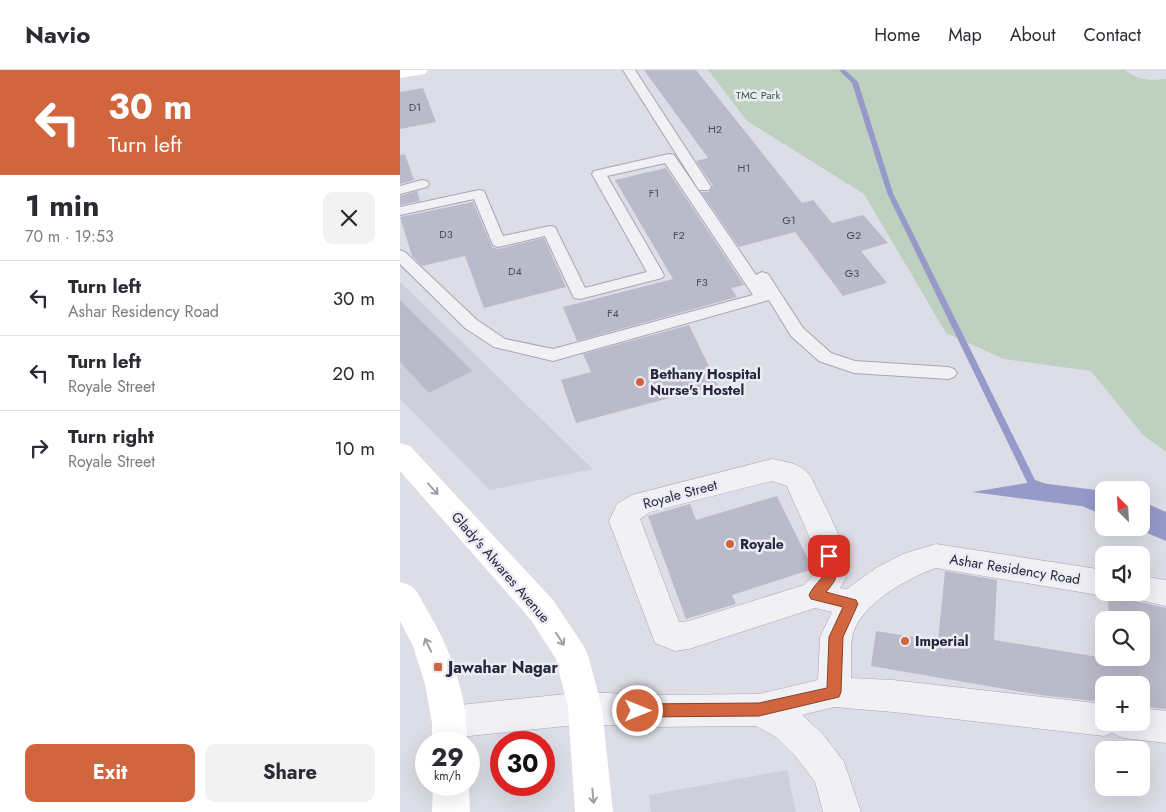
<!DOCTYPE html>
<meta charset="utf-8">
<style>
:root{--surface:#fff;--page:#f2f2f3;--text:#2b2b33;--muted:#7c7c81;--line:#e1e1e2;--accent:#d1653d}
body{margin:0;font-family:Jost,sans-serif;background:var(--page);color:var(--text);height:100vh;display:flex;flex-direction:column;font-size:19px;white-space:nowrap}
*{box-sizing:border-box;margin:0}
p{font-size:16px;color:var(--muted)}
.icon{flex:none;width:28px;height:28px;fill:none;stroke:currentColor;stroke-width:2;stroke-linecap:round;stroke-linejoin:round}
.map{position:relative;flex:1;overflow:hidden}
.drawer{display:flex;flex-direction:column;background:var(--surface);width:400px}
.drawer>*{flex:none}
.guide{background:#d1653d;color:#fff;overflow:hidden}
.needle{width:32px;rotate:336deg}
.controls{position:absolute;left:695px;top:411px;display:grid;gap:10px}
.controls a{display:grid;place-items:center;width:55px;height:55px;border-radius:10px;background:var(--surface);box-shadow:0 5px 20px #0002;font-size:25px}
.speed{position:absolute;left:15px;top:661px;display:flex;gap:10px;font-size:25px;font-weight:700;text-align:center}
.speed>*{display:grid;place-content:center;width:65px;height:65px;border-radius:50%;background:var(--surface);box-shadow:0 5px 20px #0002;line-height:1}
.speed small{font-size:12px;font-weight:400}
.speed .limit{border:8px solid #d22;background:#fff;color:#111}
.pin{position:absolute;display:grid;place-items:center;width:42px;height:42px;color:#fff;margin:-21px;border-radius:10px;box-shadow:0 2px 8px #0006}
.me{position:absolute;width:55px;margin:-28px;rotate:90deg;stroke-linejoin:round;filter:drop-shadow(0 0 4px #0008)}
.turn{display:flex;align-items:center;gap:18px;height:105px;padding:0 25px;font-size:22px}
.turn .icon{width:65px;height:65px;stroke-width:2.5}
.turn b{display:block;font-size:35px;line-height:42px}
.round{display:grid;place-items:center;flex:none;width:52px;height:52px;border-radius:10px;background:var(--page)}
.summary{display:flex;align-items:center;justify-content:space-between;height:85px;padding:0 25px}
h1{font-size:30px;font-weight:700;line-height:38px}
.primary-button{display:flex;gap:10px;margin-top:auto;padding:10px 25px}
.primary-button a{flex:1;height:58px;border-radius:10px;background:var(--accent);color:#fff;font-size:20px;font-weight:700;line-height:58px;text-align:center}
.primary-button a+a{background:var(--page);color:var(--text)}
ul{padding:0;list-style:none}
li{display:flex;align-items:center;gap:15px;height:75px;padding:0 25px;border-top:1px solid var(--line)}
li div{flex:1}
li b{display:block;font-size:19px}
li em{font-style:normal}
header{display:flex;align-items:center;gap:30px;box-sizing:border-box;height:70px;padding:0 25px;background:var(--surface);border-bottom:1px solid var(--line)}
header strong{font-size:24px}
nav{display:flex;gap:28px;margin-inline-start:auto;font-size:18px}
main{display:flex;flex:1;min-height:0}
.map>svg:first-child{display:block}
</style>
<header>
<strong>Navio</strong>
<nav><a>Home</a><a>Map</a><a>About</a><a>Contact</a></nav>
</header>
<main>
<section class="drawer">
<div class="guide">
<div class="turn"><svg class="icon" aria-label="left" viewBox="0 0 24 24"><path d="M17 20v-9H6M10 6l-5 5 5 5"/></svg><div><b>30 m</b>Turn left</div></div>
</div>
<div class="summary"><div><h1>1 min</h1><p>70 m · 19:53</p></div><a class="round"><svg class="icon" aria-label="close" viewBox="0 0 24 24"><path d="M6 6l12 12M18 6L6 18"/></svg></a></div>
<ul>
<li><svg class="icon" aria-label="left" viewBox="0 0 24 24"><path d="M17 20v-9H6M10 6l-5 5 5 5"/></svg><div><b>Turn left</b><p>Ashar Residency Road</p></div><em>30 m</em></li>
<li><svg class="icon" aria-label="left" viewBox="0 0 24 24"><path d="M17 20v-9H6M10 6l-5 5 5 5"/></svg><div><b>Turn left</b><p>Royale Street</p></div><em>20 m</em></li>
<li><svg class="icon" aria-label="right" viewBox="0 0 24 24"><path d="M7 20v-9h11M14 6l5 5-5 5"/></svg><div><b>Turn right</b><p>Royale Street</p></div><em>10 m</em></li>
</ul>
<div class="primary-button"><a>Exit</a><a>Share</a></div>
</section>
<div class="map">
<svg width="766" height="742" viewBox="0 0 766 742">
<rect width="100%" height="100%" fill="#dddde7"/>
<path fill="#cfcfdc" d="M 0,212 L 193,399 L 90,420 L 0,329 Z
M 387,700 L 396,742 L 251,742 L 249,725 Z"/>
<path fill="#bed1c1" d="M 308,0 L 725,0 C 738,10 750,11 766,9 L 766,382 L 743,365 L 691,301 L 604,289 L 546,263 L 464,124 L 347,51 Z"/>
<path fill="#969ac9" d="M 633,412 L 704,421 L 704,439 L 572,422 Z
M 741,431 L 766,442 L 766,466 L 741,451 Z"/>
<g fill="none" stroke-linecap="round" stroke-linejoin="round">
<path fill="#969ac9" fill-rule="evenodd" d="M 439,0 L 445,0 L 458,12 L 493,123 L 635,410 L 646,414 L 648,416 L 646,418 L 643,419 L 629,414 L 627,412 L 487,123 L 452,13 Z
M 687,430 L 704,437 L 704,445 L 684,437 L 682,434 L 684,431 Z
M 741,452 L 766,463 L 766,471 L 738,459 L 737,458 L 741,458 Z"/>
</g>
<path fill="#bbbaca" d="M 244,0 L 296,0 L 402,133 L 413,130 L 432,153 L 463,145 L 488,173 L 461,181 L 487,213 L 443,226 L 395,162 L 339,177 L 301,122 L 309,122 L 313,116 L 296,91 L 308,88 Z
M 23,18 L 36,52 L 0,59 L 0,22 Z
M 5,84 L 14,110 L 0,114 L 0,85 Z
M 266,98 L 344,215 L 331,218 L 337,227 L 177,271 L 163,237 L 273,209 L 215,110 Z
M 17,121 L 20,131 L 0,135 L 0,126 Z
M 73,132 L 92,177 L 98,179 L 144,168 L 166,217 L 84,238 L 65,186 L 22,196 L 12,186 L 0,147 Z
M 0,230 L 47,276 L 72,301 L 29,323 L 0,292 Z
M 289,255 L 318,315 L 176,353 L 161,310 L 191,302 L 183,284 Z
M 377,426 L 413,499 L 332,525 L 336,534 L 286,549 L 248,446 L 290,434 L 296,450 Z
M 545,501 L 597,510 L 594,570 L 710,589 L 710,588 L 741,588 L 741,550 L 709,550 L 708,526 L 714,524 L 727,526 L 730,530 L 766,538 L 766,639 L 741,636 L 741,615 L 704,615 L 704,632 L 640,625 L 471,596 L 476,561 L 538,571 Z"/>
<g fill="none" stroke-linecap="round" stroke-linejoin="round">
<defs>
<path id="lane" d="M 223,0 L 235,0 L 311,117 L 309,120 L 299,120 Z
M 269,84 L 274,85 L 356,205 L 362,202 L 368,204 L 403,258 L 431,283 L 455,291 L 548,297 L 554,299 L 557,303 L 554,307 L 548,309 L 454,303 L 419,291 L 391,266 L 369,230 L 153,291 L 94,277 L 65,258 L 0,194 L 0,180 L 5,182 L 77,250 L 105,269 L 153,279 L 353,225 L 265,93 L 207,106 L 264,205 L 262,208 L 180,229 L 174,228 L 172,224 L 145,166 L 98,177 L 93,175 L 74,129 L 0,145 L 0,137 L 79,120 L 84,121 L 103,166 L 150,156 L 155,157 L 185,218 L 247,202 L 192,104 L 194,101 Z
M 22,110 L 27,111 L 29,114 L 27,117 L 0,124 L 0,116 Z"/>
<path id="street" d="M 372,389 C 387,392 404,394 412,409 C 422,431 446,473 447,496 C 448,504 444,511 440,518 L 447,519 L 476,498 L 503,484 L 536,474 L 704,500 L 704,522 L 714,522 L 704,526 L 536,498 C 507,508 457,536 452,568 C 450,581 452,595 451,608 L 493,610 L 704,634 L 704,652 L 741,652 L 741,638 L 766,641 L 766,673 L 724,668 L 712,663 L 704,666 L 493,642 L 434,637 L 402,645 L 422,663 L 444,692 L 461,742 L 423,742 L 415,712 L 396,687 L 376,667 L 356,656 L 248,657 L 185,654 L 50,668 L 38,663 L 33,652 L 38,641 L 50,636 L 185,622 L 248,625 L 359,624 L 418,610 L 420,567 L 432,542 L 415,538 L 289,579 L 275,581 L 255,573 L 209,451 L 217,434 L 232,425 ZM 372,411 L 387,416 C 395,437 416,475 417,496 C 417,504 409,510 404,515 L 289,551 L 279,552 L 240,449 L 250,442 Z
M 741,506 L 766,510 L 766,536 L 730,528 L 727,522 L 741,522 Z"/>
</defs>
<use href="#lane" stroke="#a6a6b4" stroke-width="2"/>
<use href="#street" stroke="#a6a6b4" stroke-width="1"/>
<use href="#lane" fill="#f0f0f5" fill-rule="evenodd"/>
<use href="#street" fill="#f0f0f5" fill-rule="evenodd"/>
<path fill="#fff" fill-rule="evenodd" d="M 0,0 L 28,0 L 25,4 L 0,8 Z
M 0,373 L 10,376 L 153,530 L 183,575 L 188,585 L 202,638 L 213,742 L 175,742 L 168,638 L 156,589 L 131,550 L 0,401 Z
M 0,512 C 3,513 8,514 11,516 C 17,520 22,531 26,538 C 50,578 68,625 67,672 L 32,672 L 32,653 L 25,614 L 13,576 L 0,551 Z
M 69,714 L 70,742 L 32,742 L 33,715 Z"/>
</g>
<defs><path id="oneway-shaft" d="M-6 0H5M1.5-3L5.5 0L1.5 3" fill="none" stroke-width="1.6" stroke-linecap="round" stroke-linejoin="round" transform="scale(1.25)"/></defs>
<g stroke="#9e9da8">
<use href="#oneway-shaft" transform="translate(33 419) rotate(48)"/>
<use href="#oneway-shaft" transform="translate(160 569) rotate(57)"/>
<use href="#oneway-shaft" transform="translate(28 575) rotate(-115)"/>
<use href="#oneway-shaft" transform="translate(193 726) rotate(85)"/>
</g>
<path fill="#d1653d" stroke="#884228" d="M 429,481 L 434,483 C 442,499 437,510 426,522 L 456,530 L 458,534 L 443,567 L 441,622 L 439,627 L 359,646 L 238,647 L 233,646 L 231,641 L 233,636 L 238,634 L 359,633 L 427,618 L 429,567 L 443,537 L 411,529 L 409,525 C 418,507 429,510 423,486 L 425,483 Z"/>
<g fill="#d1653d" stroke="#ececf5" stroke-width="2">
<circle cx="240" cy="312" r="5"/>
<circle cx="330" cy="474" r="5"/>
<circle cx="505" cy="571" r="5"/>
<rect x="33" y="592" width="10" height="10" rx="2.5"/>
</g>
<g text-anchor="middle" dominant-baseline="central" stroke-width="5" stroke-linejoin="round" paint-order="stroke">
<g font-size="11" fill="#335a3c" stroke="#ececf5">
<text x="358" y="25">TMC Park</text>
</g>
<g font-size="11" fill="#4c4b61">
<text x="15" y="37">D1</text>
<text x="315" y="59">H2</text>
<text x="344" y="98">H1</text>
<text x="254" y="123">F1</text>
<text x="389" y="150">G1</text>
<text x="46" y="164">D3</text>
<text x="279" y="165">F2</text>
<text x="454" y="165">G2</text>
<text x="115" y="201">D4</text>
<text x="452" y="203">G3</text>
<text x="302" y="212">F3</text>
<text x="213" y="243">F4</text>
</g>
<g font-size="14" font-weight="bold" fill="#27263e" stroke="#ececf5" text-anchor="start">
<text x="250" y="304">Bethany Hospital<tspan x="250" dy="16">Nurse's Hostel</tspan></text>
<text x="340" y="474">Royale</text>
<text x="515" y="571">Imperial</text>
</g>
<g font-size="14" fill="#27263e" stroke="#ececf5">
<text transform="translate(280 424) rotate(-15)">Royale Street</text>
<text transform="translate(101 497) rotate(49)">Glady's Alwares Avenue</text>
<text transform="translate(615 499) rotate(9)">Ashar Residency Road</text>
</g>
<g font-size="16" font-weight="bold" fill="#27263e" stroke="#ececf5" text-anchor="start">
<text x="48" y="597">Jawahar Nagar</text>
</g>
</g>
</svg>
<div class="controls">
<a><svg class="needle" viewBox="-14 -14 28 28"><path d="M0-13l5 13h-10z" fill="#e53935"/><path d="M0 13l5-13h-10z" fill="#7c7c81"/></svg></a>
<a><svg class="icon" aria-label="sound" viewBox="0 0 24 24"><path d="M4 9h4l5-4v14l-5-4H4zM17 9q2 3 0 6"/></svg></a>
<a><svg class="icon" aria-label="search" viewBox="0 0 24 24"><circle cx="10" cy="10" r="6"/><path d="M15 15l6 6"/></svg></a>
<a>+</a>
<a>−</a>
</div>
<div class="speed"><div>29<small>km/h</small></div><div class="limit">30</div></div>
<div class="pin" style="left:429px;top:486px;background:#d93025"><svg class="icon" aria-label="arrive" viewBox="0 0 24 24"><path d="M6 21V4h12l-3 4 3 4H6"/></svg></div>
<svg class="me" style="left:238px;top:641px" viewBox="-20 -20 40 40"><circle r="17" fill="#d1653d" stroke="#fff" stroke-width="3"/><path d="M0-11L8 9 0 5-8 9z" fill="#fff"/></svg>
</div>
</main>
